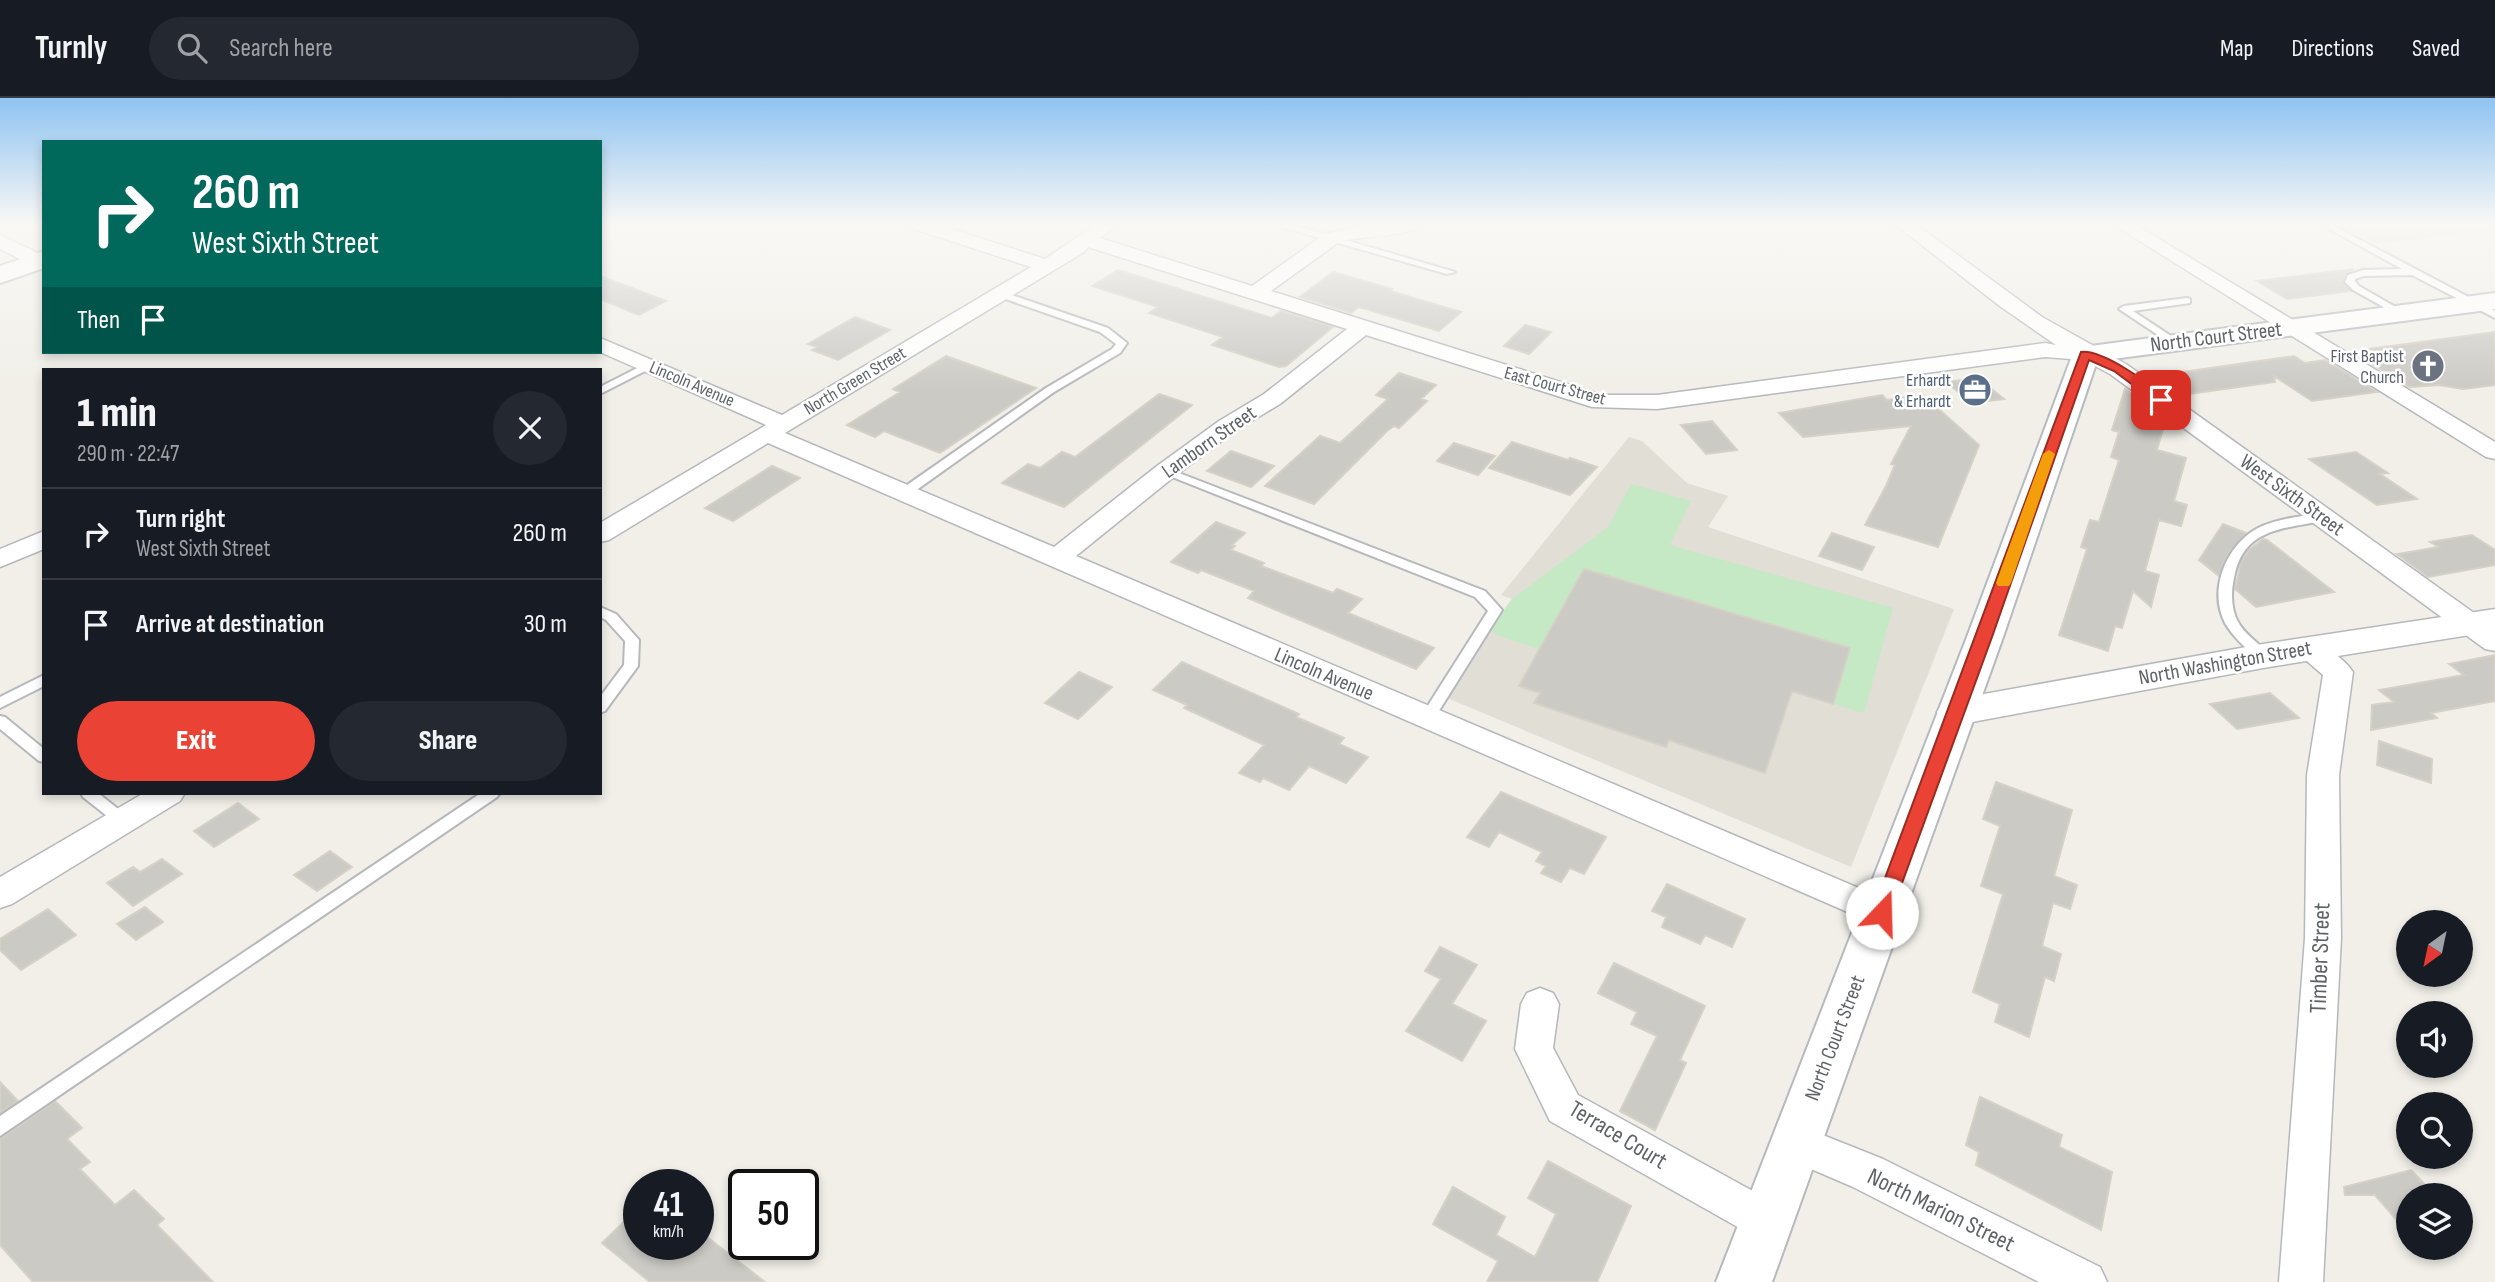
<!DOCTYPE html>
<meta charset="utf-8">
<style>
:root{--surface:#171b24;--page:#242831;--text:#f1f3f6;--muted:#9ea1a6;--line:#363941;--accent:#ea4335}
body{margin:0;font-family:"Sofia Sans Condensed",sans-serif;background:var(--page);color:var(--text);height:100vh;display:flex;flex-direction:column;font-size:26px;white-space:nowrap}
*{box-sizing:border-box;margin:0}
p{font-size:23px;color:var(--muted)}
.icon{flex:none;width:38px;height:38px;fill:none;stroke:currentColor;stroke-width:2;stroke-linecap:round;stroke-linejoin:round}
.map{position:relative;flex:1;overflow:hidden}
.drawer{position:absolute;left:42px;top:270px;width:560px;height:427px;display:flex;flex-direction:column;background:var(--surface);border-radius:0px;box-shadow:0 4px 10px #0003}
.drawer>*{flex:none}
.top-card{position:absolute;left:42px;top:42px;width:560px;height:214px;border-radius:0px;box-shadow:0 4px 10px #0003;background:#00695c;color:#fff;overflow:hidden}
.needle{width:46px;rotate:213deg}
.tools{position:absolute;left:2396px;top:812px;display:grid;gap:14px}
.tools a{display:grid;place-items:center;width:77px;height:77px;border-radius:50%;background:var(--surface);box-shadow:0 4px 10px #0003;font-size:35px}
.speed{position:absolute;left:623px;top:1071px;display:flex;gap:14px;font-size:35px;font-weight:700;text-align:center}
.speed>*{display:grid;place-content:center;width:91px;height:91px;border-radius:50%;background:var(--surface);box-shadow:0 4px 10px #0003;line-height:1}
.speed small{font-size:18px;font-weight:400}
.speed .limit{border:4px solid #111;border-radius:10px;background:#fff;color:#111}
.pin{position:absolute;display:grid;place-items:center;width:60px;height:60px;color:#fff;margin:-30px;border-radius:14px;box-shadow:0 4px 10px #0006}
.me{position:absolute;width:77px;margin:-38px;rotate:21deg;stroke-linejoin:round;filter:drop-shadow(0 0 5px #0008)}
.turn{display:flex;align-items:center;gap:24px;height:147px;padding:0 35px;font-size:32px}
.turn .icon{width:91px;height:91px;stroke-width:2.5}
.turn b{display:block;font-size:49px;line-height:60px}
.then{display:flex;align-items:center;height:66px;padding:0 35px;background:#0003;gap:14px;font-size:26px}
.round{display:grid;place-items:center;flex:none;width:74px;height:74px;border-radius:37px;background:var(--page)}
.overview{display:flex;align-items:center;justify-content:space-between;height:119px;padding:0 35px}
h1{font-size:42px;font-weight:800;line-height:52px}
.cta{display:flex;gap:14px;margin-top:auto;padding:14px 35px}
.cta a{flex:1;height:80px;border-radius:42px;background:var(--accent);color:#fff;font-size:28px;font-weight:800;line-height:80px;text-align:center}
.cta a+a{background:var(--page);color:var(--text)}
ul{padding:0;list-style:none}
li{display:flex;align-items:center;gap:21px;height:91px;padding:0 35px;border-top:2px solid var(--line)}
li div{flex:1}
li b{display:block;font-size:26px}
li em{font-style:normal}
header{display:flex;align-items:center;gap:42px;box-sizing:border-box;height:98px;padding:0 35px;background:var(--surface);border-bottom:2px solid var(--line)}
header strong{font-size:33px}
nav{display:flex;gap:38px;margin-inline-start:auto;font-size:24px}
.search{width:490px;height:63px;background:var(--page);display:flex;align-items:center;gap:18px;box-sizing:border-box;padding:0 24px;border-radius:38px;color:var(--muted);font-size:26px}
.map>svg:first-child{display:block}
</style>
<header>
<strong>Turnly</strong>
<div class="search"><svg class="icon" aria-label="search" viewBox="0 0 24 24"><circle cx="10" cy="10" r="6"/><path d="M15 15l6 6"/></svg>Search here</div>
<nav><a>Map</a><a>Directions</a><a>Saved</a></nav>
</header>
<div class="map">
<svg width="2495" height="1184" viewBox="0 0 2495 1184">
<rect width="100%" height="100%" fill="#f1efe8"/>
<path fill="#e1ded6" d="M 2340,127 L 2495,127 L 2495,132 L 2376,146 Z
M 1629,339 L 1642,343 L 1687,385 L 1728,398 L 1708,429 L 1954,511 L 1851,769 L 1440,597 L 1512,501 L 1501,497 Z"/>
<path fill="#c5e8c5" d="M 1631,386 L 1691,403 L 1670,447 L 1893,510 L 1864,615 L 1833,606 L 1850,550 L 1584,471 L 1539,551 L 1496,537 L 1490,531 L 1512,501 L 1608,429 Z"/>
<path fill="#cccac5" stroke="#d6d1c6" stroke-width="2" d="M 2354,171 L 2346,176 L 2343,183 L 2351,193 L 2287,201 L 2257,183 Z
M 1118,172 L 1272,220 L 1281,213 L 1333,229 L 1286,268 L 1279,269 L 1212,247 L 1223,239 L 1149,215 L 1158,209 L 1092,188 Z
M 1333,174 L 1392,191 L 1390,193 L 1461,214 L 1439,233 L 1359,209 L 1351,215 L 1300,199 Z
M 600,178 L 666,203 L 639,217 L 600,201 Z
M 855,219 L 890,232 L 838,262 L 812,252 L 817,249 L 808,246 Z
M 1525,227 L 1551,234 L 1529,256 L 1504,248 Z
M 2495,234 L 2495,287 L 2463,291 L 2439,287 L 2410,289 L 2357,257 L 2376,255 L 2370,251 Z
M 946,258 L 1036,290 L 940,355 L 884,333 L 875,339 L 847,327 L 900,294 L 893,291 Z
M 2294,258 L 2305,265 L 2325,262 L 2377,294 L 2312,303 L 2274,278 L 2275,284 L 2175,298 L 2149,279 Z
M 1399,275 L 1436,287 L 1421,301 L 1427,303 L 1399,330 L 1394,328 L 1387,333 L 1314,406 L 1265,388 L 1320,338 L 1340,345 L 1388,301 L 1376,297 Z
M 1978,280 L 2004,301 L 1972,305 L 1946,284 Z
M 2125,291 L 2166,320 L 2157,352 L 2186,360 L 2174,403 L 2187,407 L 2181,428 L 2159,422 L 2145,473 L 2159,477 L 2151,509 L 2133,493 L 2122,530 L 2115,528 L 2108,553 L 2059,537 L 2087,451 L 2081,449 L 2090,422 L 2099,424 L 2119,362 L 2111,359 L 2119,334 L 2112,332 Z
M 1159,296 L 1192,307 L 1064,409 L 1002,385 L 1028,366 L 1040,370 L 1062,354 L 1075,359 Z
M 1882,297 L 1887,302 L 1923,297 L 1979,347 L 1938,449 L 1865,427 L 1886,388 L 1895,367 L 1891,366 L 1911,328 L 1803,339 L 1779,315 Z
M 1712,323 L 1737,352 L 1706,356 L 1681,327 Z
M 1512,344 L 1568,362 L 1570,360 L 1597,369 L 1570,397 L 1489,370 Z
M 1454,345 L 1495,358 L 1478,377 L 1437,363 Z
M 1231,353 L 1274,368 L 1251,389 L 1207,373 Z
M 2356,354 L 2388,375 L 2380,376 L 2417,401 L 2377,407 L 2309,361 Z
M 772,368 L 800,380 L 733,423 L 705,410 Z
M 1216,424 L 1245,435 L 1232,447 L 1235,448 L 1231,452 L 1264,465 L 1261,468 L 1333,495 L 1337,491 L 1362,501 L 1348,515 L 1434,550 L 1416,571 L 1248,500 L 1254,493 L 1201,472 L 1198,475 L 1171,464 Z
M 2223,426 L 2246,435 L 2227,457 L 2219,478 L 2199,462 Z
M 1832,435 L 1874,449 L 1862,472 L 1819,458 Z
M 2472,437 L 2495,452 L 2495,467 L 2428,479 L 2397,456 L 2439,449 L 2430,444 Z
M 2263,441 L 2267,442 L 2334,494 L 2256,509 L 2235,491 L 2241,464 L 2249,452 Z
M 1584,471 L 1850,550 L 1833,606 L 1792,593 L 1765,675 L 1669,642 L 1666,649 L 1534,605 L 1540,595 L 1519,588 Z
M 2495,557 L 2495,603 L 2431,615 L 2437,620 L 2371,632 L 2372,607 L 2394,604 L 2379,592 L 2464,577 L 2449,566 Z
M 1182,564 L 1299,616 L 1296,619 L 1344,640 L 1339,646 L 1368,659 L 1346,685 L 1309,668 L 1289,692 L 1263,680 L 1260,684 L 1239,675 L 1264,647 L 1184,610 L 1187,607 L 1153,592 Z
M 1079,574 L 1112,589 L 1078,621 L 1045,605 Z
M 2270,595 L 2299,620 L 2237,631 L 2210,606 Z
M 2379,643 L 2432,661 L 2431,685 L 2377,667 Z
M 1996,684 L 2072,712 L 2054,778 L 2077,787 L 2070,811 L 2053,805 L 2042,848 L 2061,856 L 2054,883 L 2045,879 L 2029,939 L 1995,924 L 2000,906 L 1973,894 L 2003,796 L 1981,788 L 2000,728 L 1983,721 Z
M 1501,694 L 1606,739 L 1584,776 L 1570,770 L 1561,784 L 1541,775 L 1546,768 L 1536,763 L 1542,754 L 1499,734 L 1489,749 L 1467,739 Z
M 238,705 L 259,721 L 214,749 L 194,733 Z
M 330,753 L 352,769 L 317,793 L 294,777 Z
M 162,761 L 182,776 L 133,808 L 107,785 L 133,769 L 140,774 Z
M 1667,786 L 1745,821 L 1732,849 L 1705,837 L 1700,846 L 1662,829 L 1666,819 L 1652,813 Z
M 145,809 L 163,824 L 136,842 L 117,826 Z
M 48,811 L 76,837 L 21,872 L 0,852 L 0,841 Z
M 1440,849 L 1477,867 L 1452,906 L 1486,923 L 1462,963 L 1406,933 L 1441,881 L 1425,873 Z
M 1614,865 L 1705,908 L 1680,962 L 1686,965 L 1655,1032 L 1620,1013 L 1657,938 L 1631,926 L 1637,914 L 1598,895 Z
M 0,984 L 18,1003 L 0,1015 Z
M 1980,999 L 2062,1037 L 2059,1049 L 2112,1074 L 2101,1132 L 1976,1067 L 1979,1054 L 1966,1047 Z
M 55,1003 L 82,1030 L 67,1041 L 90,1064 L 80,1071 L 115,1107 L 134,1092 L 164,1121 L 157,1127 L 213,1184 L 33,1184 L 0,1147 L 0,1041 Z
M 1548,1063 L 1631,1108 L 1597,1184 L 1487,1184 L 1498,1163 L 1433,1126 L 1453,1089 L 1505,1119 L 1496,1137 L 1535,1159 L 1556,1116 L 1528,1100 Z
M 2411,1072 L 2435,1097 L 2408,1097 L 2408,1135 L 2375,1097 L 2345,1097 L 2344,1089 Z
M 639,1109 L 639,1146 L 698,1146 L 698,1132 L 765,1184 L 650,1184 L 602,1145 Z"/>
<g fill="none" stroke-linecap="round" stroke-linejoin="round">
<defs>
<path id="service" d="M 1281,127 L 1294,127 L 1455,174 L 1447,176 L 1282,129 Z
M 2322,127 L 2332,127 L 2495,213 L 2495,220 L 2412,177 L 2364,178 L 2355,181 L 2355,183 L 2359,188 L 2406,215 L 2398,217 L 2353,192 L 2345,184 L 2348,177 L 2363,172 L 2402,171 Z
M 997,194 L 1003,194 L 1108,230 L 1127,245 L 1120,255 L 1054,294 L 908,398 L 900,398 L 900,392 L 1046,290 L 1112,251 L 1116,246 L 1100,234 L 997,198 Z
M 2187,200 L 2190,201 L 2190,205 L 2133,213 L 2177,242 L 2177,246 L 2173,247 L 2119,211 L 2124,208 Z
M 649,264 L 654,267 L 653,269 L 600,296 L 600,289 Z
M 1166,370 L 1485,493 L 1502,512 L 1432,624 L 1422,624 L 1420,620 L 1488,513 L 1475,499 L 1162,375 L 1162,371 Z
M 2322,415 L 2326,416 L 2328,419 L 2326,422 C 2287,431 2243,428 2234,480 C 2231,493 2231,510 2237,522 C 2244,537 2260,545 2270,558 L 2268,561 L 2258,561 C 2246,550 2233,539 2225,525 C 2208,492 2226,447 2258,430 C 2278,420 2300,419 2322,415 Z
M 600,509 L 616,516 L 639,542 L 638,568 L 605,613 L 600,615 L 600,599 L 624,567 L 625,543 L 606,522 L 600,519 Z
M 44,577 L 44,588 L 0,610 L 0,599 Z
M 0,618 L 5,619 L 44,651 L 44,664 L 39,663 L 0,631 Z
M 81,695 L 98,695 L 127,718 L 130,722 L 127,726 L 117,726 L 83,699 Z
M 481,695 L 500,695 L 497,699 L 0,1038 L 0,1018 Z"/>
<path id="minor" d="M 912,127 L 939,127 L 1045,161 L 1095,127 L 1117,127 L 1100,140 L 1252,188 L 1325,136 L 1364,127 L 1423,127 C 1415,138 1356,138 1339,144 L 1271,193 L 1602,297 L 1657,297 L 2045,245 L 2056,247 L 2001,209 L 1896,127 L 1917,127 L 2042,219 L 2126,266 L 2495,530 L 2495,553 L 2485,551 L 2110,276 L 2084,262 L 2045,259 L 1657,311 L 1592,309 L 1366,237 L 1280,306 L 1235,333 L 1175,378 L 1076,458 L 1894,805 L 1899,815 L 1894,825 L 1882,829 L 768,345 L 609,442 L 600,444 L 600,425 L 766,327 L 600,254 L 600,240 L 782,317 L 1031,169 L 914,131 ZM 1088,149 L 1347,231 L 1264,296 L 1219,323 L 1157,368 L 1054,449 L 785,335 L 1084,154 Z
M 2114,127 L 2136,127 L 2495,344 L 2495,361 L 2486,359 Z
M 0,137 L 44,158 L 44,168 L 32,167 L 0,151 Z
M 44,433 L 44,451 L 0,469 L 0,451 Z
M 2307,542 C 2323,546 2344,560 2353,574 L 2339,677 L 2341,840 L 2323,1184 L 2279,1184 L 2305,840 L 2307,677 L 2323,577 L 2293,551 L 2297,544 Z
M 144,695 L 185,695 L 180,703 L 12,806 L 0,810 L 0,779 Z
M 1540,890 L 1553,895 L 1559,906 L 1553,950 L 1578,997 L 1780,1108 L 1786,1122 L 1780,1136 L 1765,1142 L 1750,1136 L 1550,1023 L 1515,951 L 1521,906 L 1527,895 Z
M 1795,1026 L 1883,1061 L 2100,1169 L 2107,1184 L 2039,1184 L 1853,1089 L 1781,1058 L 1775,1045 L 1781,1032 Z"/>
<path id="tertiary" d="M 2495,511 L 2495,533 L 2263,570 L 1956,627 L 1943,623 L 1937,614 L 1943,605 L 1956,601 L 2263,546 Z"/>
<path id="secondary" d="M 44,153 L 44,170 L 0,185 L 0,168 Z
M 2495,195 L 2495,211 L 2097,263 L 2003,539 L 1772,1184 L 1716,1184 L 1967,539 L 2075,250 Z"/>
</defs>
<use href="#service" stroke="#b5b8bc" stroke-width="4"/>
<use href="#minor" stroke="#b5b8bc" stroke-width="3"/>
<use href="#tertiary" stroke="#b5b8bc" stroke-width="3"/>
<use href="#secondary" stroke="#b6babf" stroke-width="4"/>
<use href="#service" fill="#fff" fill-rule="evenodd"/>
<use href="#minor" fill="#fff" fill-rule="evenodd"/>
<use href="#tertiary" fill="#fff" fill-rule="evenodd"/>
<use href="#secondary" fill="#fff" fill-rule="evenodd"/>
</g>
<linearGradient id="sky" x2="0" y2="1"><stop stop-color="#8fc3f1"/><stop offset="0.43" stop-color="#f9f8f5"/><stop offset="1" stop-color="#f9f8f5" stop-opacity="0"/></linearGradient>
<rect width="2495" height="292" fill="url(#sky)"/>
<path fill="#ea4335" stroke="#982c22" stroke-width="2" d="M 2081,254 C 2102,251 2153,287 2167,302 L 2157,305 L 2114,273 L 2089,262 L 1992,539 L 1891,815 L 1888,821 L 1875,821 L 1872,815 Z"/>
<path fill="#f59e0b" d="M 2049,352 L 2055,356 L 2011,485 L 2009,488 L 1998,488 L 1996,485 L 2043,356 Z"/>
<defs>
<symbol id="church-disc" viewBox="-11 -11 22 22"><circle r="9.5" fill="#6b7280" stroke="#fff"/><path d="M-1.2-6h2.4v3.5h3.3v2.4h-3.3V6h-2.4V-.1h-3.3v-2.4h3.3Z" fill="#fff"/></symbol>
<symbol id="office-disc" viewBox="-11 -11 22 22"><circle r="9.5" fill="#5c6f8a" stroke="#fff"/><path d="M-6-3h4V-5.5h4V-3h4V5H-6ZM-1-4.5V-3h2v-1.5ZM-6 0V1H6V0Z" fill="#fff"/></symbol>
</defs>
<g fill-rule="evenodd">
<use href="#church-disc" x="2409" y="249" width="38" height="38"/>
<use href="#office-disc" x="1956" y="273" width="38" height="38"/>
</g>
<g text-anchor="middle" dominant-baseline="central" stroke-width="5" stroke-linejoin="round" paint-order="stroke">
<g font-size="18" fill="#5b616d" stroke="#fff" text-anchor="end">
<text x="2404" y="258">First Baptist<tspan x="2404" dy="21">Church</tspan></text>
</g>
<g font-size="18" fill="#4e5e75" stroke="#fff" text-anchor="end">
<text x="1951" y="282">Erhardt<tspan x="1951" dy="21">&amp; Erhardt</tspan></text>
</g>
<g font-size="18" fill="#5f6368" stroke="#fff">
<text transform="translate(855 283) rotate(-31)">North Green Street</text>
<text transform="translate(692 286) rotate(23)">Lincoln Avenue</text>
<text transform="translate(1555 288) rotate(15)">East Court Street</text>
</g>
<g font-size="21" fill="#5f6368" stroke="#fff">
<text transform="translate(2216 239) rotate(-7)">North Court Street</text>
<text transform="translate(1209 344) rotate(-35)">Lamborn Street</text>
<text transform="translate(2292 397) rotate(36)">West Sixth Street</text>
<text transform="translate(2225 565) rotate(-10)">North Washington Street</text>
<text transform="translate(1324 576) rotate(23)">Lincoln Avenue</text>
<text transform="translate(1835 940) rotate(-69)">North Court Street</text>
</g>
<g font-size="24" fill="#5f6368" stroke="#fff">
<text transform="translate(2320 860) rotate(-88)">Timber Street</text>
<text transform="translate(1618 1037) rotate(31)">Terrace Court</text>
<text transform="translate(1941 1112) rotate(26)">North Marion Street</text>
</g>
</g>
</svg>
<div class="tools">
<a><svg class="needle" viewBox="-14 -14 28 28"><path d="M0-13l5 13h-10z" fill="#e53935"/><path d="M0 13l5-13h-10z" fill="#9ea1a6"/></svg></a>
<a><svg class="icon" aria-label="sound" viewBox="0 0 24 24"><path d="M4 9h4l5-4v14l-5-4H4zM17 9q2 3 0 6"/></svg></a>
<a><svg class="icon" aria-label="search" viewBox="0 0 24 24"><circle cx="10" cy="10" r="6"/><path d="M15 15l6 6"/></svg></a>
<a><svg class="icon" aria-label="layers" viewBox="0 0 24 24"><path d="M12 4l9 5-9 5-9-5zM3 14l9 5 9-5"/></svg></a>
</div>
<div class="speed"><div>41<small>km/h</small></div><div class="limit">50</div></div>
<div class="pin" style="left:2161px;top:302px;background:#d93025"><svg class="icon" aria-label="arrive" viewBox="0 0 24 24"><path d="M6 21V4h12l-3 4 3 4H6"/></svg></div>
<svg class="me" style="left:1882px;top:815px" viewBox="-20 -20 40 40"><circle r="19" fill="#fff"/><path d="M0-13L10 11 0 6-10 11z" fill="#ea4335"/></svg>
<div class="top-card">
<div class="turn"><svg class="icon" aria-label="right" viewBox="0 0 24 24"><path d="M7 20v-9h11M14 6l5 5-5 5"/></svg><div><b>260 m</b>West Sixth Street</div></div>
<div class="then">Then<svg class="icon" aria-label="arrive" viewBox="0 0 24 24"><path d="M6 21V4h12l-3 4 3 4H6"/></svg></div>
</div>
<section class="drawer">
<div class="overview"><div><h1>1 min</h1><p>290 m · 22:47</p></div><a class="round"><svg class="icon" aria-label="close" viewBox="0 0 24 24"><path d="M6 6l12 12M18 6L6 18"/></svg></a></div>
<ul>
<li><svg class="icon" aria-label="right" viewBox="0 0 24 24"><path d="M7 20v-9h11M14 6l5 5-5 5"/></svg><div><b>Turn right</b><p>West Sixth Street</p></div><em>260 m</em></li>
<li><svg class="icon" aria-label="arrive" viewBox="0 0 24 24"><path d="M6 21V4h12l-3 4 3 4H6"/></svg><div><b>Arrive at destination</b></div><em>30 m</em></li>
</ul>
<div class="cta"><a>Exit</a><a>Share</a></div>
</section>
</div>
